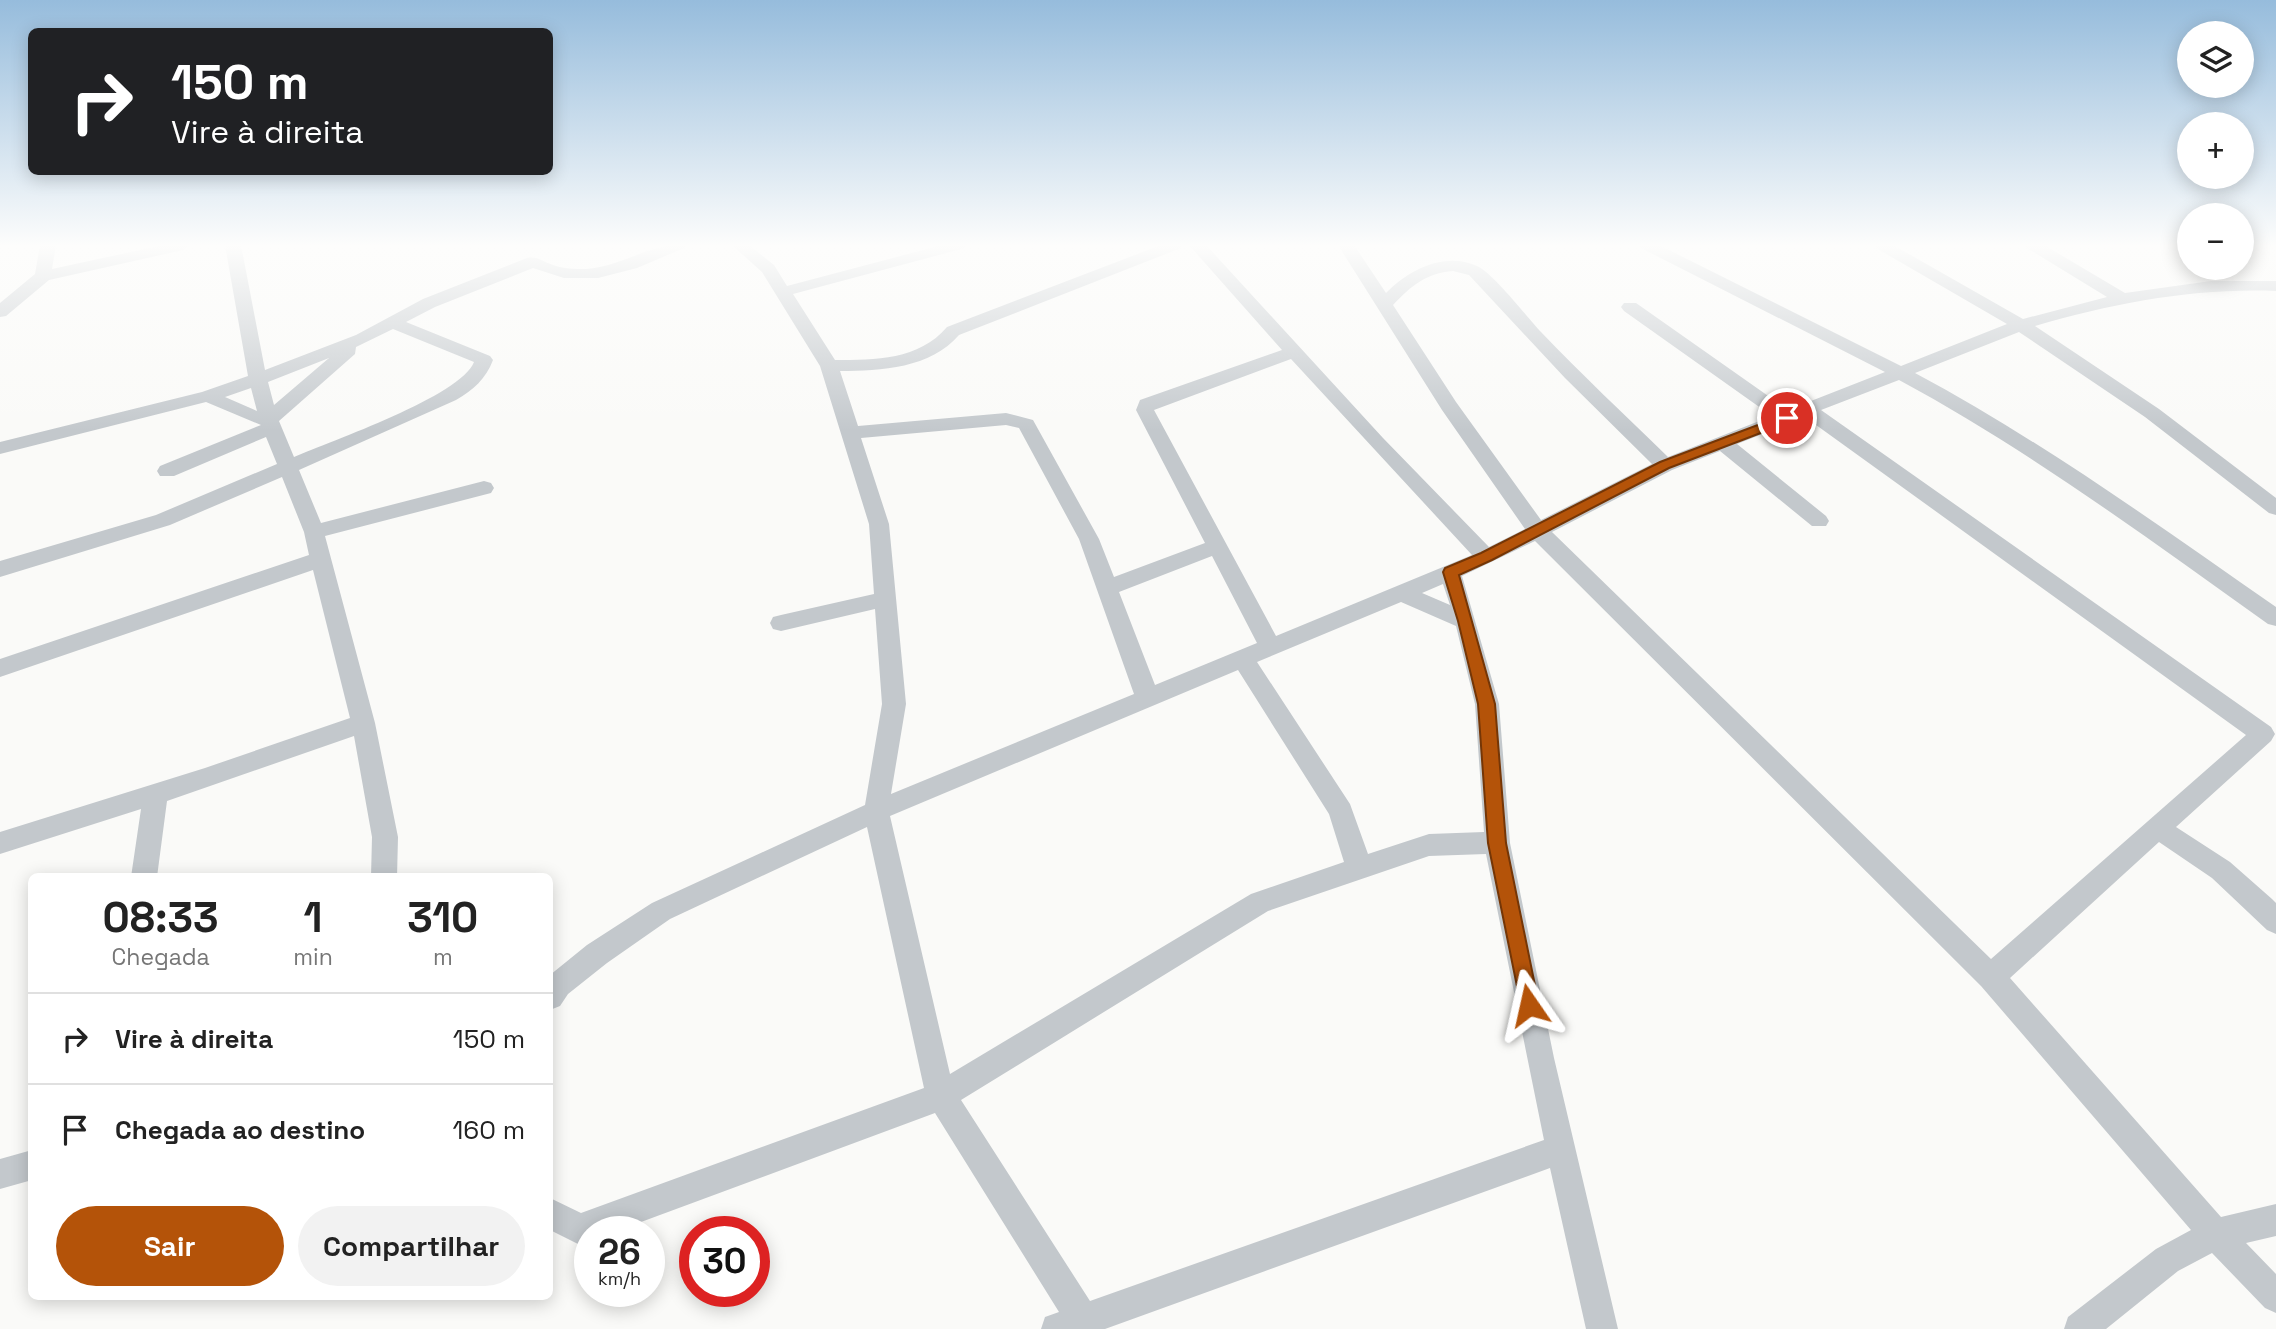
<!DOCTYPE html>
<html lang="pt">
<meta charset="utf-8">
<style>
:root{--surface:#fff;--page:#f2f2f2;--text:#222;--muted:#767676;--line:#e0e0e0;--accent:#b45309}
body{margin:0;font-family:"Space Grotesk",sans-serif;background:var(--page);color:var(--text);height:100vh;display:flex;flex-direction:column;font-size:26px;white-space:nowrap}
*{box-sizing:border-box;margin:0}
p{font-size:23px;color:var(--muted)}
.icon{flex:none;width:38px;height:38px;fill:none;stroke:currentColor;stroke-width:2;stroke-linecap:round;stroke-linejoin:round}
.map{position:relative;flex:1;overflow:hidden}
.panel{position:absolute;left:28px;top:873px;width:525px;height:427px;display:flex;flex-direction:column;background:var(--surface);border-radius:10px;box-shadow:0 4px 18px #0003}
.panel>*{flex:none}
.top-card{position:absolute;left:28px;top:28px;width:525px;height:147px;border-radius:10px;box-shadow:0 4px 18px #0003;background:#202124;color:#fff;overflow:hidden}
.controls{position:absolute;left:2177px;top:21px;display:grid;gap:14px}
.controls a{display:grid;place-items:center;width:77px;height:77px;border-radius:50%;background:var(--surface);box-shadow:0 4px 18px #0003;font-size:35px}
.speed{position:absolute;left:574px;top:1216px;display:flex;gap:14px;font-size:35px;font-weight:700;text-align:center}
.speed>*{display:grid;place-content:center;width:91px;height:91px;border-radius:50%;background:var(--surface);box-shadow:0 4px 18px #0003;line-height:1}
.speed small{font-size:18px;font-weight:400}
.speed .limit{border:10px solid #d22;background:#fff;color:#111}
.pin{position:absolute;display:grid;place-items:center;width:60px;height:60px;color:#fff;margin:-30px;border:4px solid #fff;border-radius:50%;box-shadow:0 2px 7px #0007}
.me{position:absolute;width:77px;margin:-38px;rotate:349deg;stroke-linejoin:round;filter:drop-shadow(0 0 5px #0008)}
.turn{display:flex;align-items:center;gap:24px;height:147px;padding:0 28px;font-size:32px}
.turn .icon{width:91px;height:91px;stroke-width:2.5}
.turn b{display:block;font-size:49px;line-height:60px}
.eta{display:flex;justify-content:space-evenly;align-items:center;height:119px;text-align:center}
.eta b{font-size:42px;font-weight:800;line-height:49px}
.button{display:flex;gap:14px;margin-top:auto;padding:14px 28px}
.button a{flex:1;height:80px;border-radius:42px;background:var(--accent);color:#fff;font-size:28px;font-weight:800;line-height:80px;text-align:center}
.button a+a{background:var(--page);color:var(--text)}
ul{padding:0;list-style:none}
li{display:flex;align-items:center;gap:21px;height:91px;padding:0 28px;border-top:2px solid var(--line)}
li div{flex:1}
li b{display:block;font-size:26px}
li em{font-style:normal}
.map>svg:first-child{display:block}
</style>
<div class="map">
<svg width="2276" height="1329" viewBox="0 0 2276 1329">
<rect width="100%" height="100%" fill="#fafaf8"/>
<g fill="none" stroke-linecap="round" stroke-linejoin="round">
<path fill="#c3c8cc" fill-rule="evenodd" d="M 40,245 L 56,245 L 52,269 L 163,245 L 191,245 L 183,250 L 49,280 L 6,316 L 0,317 L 0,303 L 35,274 Z
M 225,245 L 241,245 L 265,370 L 356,335 L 423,299 L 527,258 C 538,256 543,262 553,265 C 563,269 575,269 586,269 C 621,267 652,242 686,245 L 684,248 L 637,268 L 598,278 L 564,278 L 533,268 L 435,307 L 406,322 L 490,356 L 493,360 C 486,379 473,390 456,400 L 299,470 L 321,523 L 484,481 L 491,483 L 494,488 L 491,493 L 325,536 L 375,723 L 398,837 L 397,877 L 371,877 L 372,837 L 354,736 L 167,801 L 157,877 L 131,877 L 141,809 L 0,854 L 0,832 L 205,768 L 350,718 L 313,570 L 0,677 L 0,659 L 309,555 L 304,532 L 282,477 L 170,525 L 0,577 L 0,561 L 156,515 L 277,464 L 266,437 L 174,476 L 160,476 L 157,471 L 160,466 L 261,425 L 206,402 L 0,454 L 0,442 L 202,392 L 248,376 ZM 393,329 L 474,362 C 461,396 331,441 294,457 L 279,421 L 355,354 L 356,347 ZM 329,358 L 274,405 L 268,382 ZM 251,388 L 257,411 L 225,397 Z
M 732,245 L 749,245 L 774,265 L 787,286 L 942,245 L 967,245 L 965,248 L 793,294 L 835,360 C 875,360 919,360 947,327 L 1161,245 L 1183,245 L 1181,248 L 959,335 C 931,368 881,371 840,371 L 858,426 L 1006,413 L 1033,420 L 1099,539 L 1114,577 L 1205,543 L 1136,410 L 1140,400 L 1282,350 L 1189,245 L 1206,245 L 1383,438 L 1489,547 L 1525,529 L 1442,410 L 1338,245 L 1354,245 L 1386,293 C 1408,270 1445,251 1477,266 C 1493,273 1527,317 1541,332 C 1582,375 1625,415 1668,457 L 1772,416 L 1624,311 L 1621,307 L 1624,303 L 1636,303 L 1788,410 L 1885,372 L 1641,248 L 1639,245 L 1659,245 L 1901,366 L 2007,324 L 1876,248 L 1874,245 L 1893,245 L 2023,319 L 2107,297 L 2027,248 L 2025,245 L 2044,245 L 2125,293 L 2211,281 L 2276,281 L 2276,291 C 2193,288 2115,303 2035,326 L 2159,409 L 2276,498 L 2276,515 L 2269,513 L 2145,417 L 2019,332 L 1915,373 C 2042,441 2158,525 2276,607 L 2276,626 L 2268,624 C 2147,538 2029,450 1899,380 L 1821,410 L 2271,727 L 2275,734 L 2271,741 L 2176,827 L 2230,862 L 2272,899 L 2276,903 L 2276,934 L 2267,930 L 2212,878 L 2159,842 L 2010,978 L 2221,1217 L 2276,1204 L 2276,1236 L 2246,1243 L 2276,1274 L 2276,1313 L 2265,1308 L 2212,1253 L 2178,1271 L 2106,1329 L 2064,1329 L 2068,1317 L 2156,1249 L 2191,1230 L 1981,986 L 1535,541 L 1462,576 L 1499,704 L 1510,843 L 1554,1058 L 1618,1329 L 1586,1329 L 1550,1168 L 1105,1329 L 1041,1329 L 1045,1317 L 1059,1312 L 935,1113 L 614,1232 L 590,1232 L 590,1241 L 580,1245 L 550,1230 L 550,1198 L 581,1213 L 924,1088 L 867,827 L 670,919 L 607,963 L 568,994 L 560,1006 L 550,1010 L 550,975 L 587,945 L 652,903 L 865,805 L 882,704 L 875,609 L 781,631 L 773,629 L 770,623 L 773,617 L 781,615 L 874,594 L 869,524 L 820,366 L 762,272 ZM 1453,271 L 1469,275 L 1565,378 L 1652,464 L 1541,520 L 1456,402 L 1393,305 C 1411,286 1426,273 1453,271 ZM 1291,359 L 1472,555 L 1276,636 L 1154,410 ZM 1805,417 L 2246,735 L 1991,959 L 1552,532 L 1672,470 L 1720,451 L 1812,526 L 1826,526 L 1829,521 L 1826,516 L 1737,444 ZM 1006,425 L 1019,428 L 1079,539 L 1134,694 L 891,794 L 906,704 L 889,524 L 861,438 ZM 1212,556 L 1257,643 L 1155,685 L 1119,592 ZM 1443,584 L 1450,605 L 1422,593 ZM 1401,602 L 1456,626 L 1475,704 L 1484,832 L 1429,834 L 1368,854 L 1350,804 L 1257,662 ZM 1238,670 L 1329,814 L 1344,862 L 1251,894 L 950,1074 L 890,816 ZM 1486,854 L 1544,1140 L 1090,1301 L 961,1100 L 1268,911 L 1429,856 Z
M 32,1150 L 32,1180 L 0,1189 L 0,1159 Z"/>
</g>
<linearGradient id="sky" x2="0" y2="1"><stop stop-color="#96bcdc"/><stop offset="0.57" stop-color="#fdfdfc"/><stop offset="1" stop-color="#fdfdfc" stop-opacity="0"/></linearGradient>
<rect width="2276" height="431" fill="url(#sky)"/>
<path fill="#b45309" stroke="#753606" stroke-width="2" d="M 1787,414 L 1792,415 L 1792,421 L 1669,468 L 1492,560 L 1459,575 L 1495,704 L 1506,843 L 1539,1005 L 1536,1011 L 1529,1014 L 1522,1011 L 1488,843 L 1478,704 L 1458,621 L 1443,572 L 1445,568 L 1481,553 L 1660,462 Z"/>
</svg>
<div class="controls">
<a><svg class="icon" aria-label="layers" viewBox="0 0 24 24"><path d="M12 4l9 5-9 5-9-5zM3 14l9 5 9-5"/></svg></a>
<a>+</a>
<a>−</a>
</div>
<div class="speed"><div>26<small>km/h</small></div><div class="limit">30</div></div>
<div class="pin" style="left:1787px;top:418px;background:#d93025"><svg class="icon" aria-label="arrive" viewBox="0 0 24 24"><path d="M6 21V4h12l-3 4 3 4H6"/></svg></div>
<svg class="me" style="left:1529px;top:1005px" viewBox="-20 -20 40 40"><path d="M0-17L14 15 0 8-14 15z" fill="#b45309" stroke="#fff" stroke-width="4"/></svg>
<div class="top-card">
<div class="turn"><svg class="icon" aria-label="right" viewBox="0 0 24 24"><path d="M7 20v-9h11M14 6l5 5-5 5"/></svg><div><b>150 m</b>Vire à direita</div></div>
</div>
<section class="panel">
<div class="eta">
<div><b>08:33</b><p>Chegada</p></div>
<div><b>1</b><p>min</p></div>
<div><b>310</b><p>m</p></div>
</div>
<ul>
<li><svg class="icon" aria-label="right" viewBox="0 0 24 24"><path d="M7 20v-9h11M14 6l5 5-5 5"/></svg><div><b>Vire à direita</b></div><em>150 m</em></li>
<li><svg class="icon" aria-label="arrive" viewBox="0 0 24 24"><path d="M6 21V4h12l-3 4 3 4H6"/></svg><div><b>Chegada ao destino</b></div><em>160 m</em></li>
</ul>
<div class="button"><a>Sair</a><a>Compartilhar</a></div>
</section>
</div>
